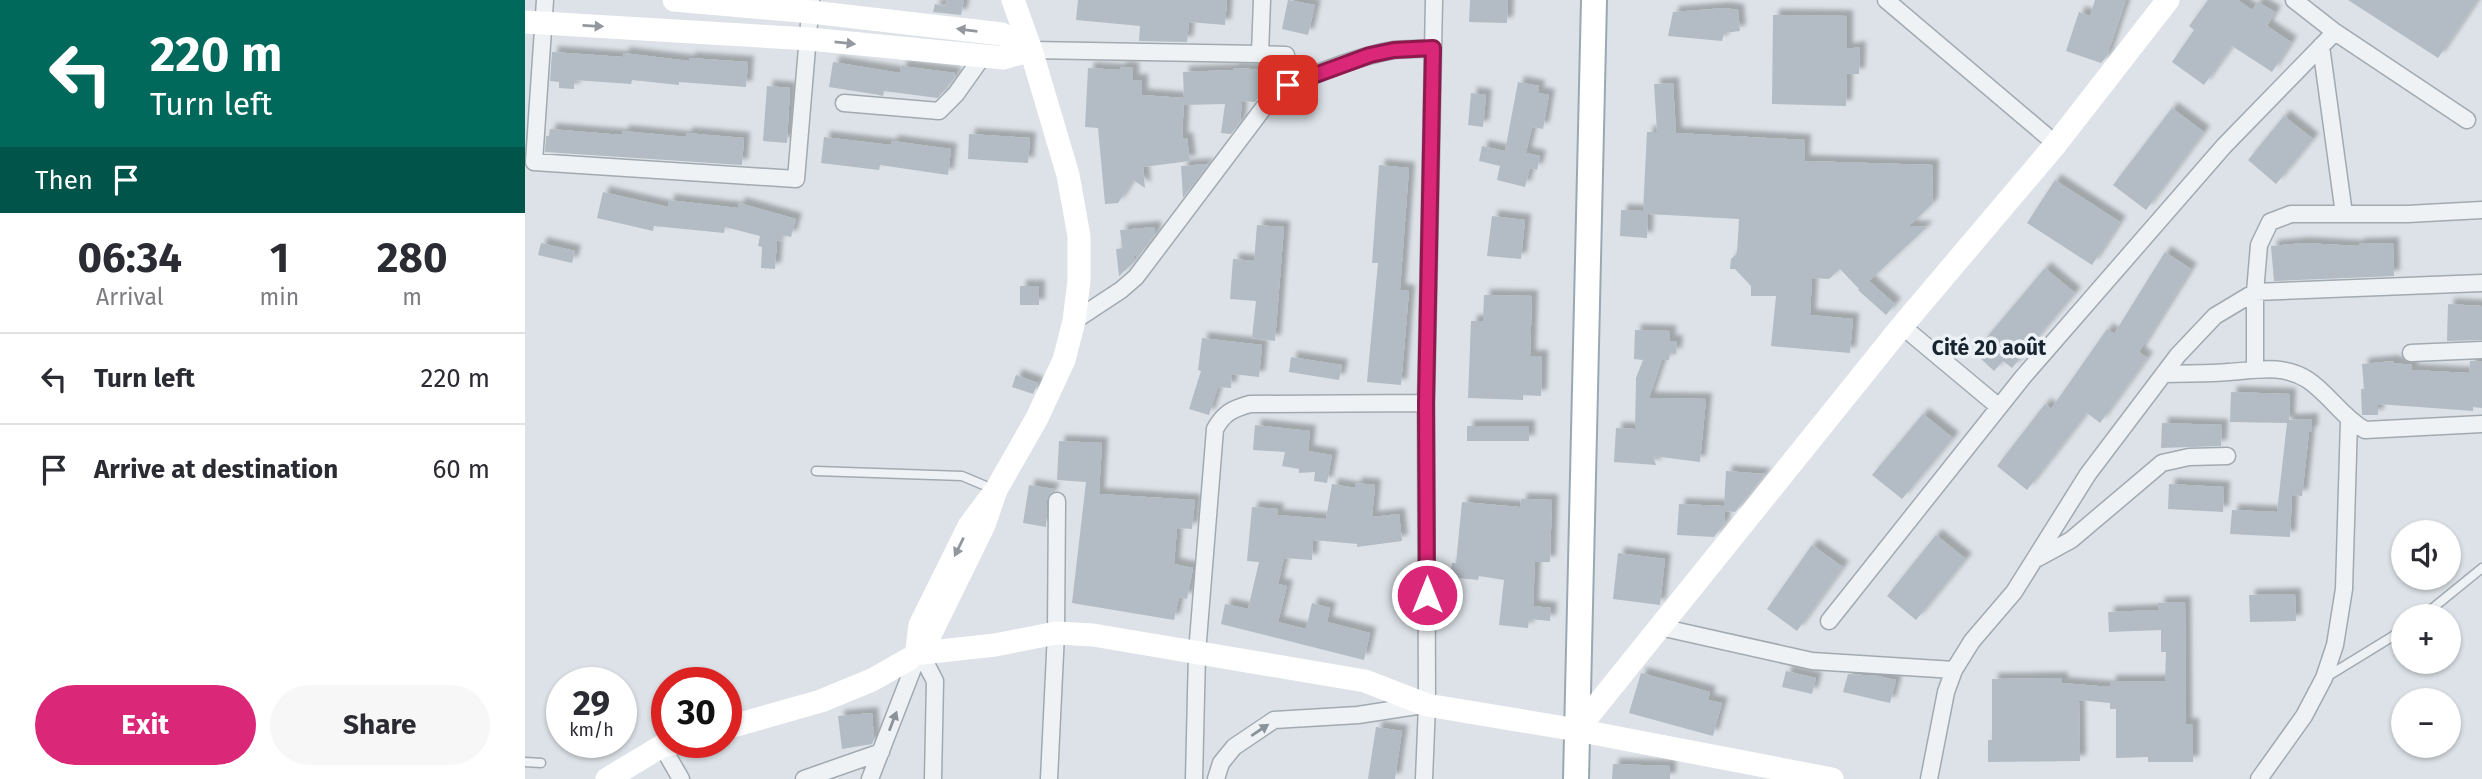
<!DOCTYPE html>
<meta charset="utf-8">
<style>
:root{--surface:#fff;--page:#f7f7f7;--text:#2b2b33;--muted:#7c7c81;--line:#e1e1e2;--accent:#db2777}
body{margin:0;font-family:"Fira Sans",sans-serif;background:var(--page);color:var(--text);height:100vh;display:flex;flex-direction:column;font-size:26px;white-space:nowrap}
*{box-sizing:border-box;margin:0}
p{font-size:23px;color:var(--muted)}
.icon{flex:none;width:38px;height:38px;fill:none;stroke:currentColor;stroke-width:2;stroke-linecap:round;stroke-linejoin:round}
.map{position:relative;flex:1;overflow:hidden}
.sheet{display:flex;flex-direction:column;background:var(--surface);width:525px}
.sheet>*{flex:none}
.guide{background:#00695c;color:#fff;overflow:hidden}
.controls{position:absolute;left:1866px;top:520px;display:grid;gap:14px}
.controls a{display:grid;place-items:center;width:70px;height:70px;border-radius:50%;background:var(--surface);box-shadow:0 2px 5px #0004;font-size:35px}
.speed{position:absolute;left:21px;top:667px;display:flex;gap:14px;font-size:35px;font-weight:700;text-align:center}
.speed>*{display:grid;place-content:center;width:91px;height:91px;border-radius:50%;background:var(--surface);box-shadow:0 2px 5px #0004;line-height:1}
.speed small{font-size:18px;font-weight:400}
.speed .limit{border:10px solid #d22;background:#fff;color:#111}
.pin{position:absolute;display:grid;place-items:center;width:60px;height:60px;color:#fff;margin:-30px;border-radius:14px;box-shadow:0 4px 10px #0006}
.me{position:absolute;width:77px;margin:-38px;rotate:0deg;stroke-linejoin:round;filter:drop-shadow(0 0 5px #0008)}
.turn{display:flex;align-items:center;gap:24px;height:147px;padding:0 35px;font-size:32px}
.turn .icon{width:91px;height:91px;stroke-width:2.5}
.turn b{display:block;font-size:49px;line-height:60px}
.then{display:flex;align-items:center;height:66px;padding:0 35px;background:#0003;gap:14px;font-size:26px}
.eta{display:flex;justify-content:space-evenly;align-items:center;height:119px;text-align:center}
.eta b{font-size:42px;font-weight:700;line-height:49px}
.action{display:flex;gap:14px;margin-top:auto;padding:14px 35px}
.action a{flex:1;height:80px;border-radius:42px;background:var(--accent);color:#fff;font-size:28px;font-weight:700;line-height:80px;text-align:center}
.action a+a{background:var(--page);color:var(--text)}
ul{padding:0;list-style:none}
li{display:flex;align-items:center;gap:21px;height:91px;padding:0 35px;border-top:2px solid var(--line)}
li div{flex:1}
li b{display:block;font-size:26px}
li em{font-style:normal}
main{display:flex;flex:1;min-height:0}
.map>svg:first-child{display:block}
</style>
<main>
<section class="sheet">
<div class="guide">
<div class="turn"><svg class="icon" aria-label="left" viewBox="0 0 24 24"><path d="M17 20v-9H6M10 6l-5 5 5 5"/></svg><div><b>220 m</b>Turn left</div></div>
<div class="then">Then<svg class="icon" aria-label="arrive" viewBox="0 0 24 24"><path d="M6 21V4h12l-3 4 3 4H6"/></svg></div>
</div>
<div class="eta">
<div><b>06:34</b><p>Arrival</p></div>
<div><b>1</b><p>min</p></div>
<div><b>280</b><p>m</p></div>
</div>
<ul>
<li><svg class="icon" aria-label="left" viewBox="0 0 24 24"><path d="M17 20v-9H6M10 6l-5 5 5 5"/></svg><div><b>Turn left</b></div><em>220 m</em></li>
<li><svg class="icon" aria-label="arrive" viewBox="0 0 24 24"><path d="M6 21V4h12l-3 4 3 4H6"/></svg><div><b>Arrive at destination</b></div><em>60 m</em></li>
</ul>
<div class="action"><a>Exit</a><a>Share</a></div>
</section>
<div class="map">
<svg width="1957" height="779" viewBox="0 0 1957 779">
<defs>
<filter id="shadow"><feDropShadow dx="6" dy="-6" stdDeviation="2" flood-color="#0004"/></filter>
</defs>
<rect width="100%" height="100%" fill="#dce2e7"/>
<path fill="#b3bcc4" filter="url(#shadow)" d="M 422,0 L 439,0 L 436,15 L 408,12 L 410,4 L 420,6 Z
M 553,0 L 702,0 L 700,25 L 664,22 L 662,42 L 614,41 L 615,26 L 551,20 Z
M 763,0 L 790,5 L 783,35 L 757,29 Z
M 945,0 L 983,0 L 982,23 L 944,22 Z
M 1570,0 L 1601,0 L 1582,56 L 1576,63 L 1541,51 L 1554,12 L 1565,16 Z
M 1683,0 L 1713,0 L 1727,10 L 1733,2 L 1750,12 L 1742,26 L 1766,42 L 1747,72 L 1707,46 L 1679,85 L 1647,62 L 1669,30 L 1664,26 Z
M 1823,0 L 1952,0 L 1913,58 Z
M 1200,8 L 1213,10 L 1215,31 L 1199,33 L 1197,41 L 1143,36 L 1148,12 Z
M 1248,15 L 1322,16 L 1322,49 L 1335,47 L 1334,74 L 1322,74 L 1321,106 L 1247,104 Z
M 27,52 L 98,57 L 98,53 L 164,61 L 164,58 L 223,62 L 221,87 L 154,82 L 154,85 L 107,80 L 106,84 L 49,80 L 49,89 L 34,88 L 34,82 L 25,81 Z
M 308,62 L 375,73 L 376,66 L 430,73 L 429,78 L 413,98 L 359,91 L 358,96 L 354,95 L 304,87 Z
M 595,67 L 608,68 L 608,80 L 617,80 L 617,95 L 659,98 L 658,72 L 708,70 L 708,68 L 743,70 L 742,86 L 730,102 L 717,101 L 715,122 L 706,134 L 696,133 L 700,104 L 659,105 L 659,99 L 657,139 L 662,138 L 665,161 L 618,167 L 620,188 L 608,180 L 593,203 L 580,204 L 573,128 L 560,127 L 563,68 L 595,70 Z
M 993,82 L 1014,86 L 1013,93 L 1024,95 L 1018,129 L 1007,127 L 1001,153 L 1015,156 L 1012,170 L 1005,168 L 1000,187 L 972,180 L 975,166 L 954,161 L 957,146 L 980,151 Z
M 1148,83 L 1151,133 L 1280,140 L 1279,161 L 1408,165 L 1407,204 L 1384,226 L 1402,227 L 1344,281 L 1370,304 L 1361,315 L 1333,290 L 1334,289 L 1315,269 L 1304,279 L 1287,278 L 1285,315 L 1328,319 L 1325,353 L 1246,346 L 1251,296 L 1226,296 L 1226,286 L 1210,269 L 1205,269 L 1206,259 L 1212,253 L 1214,219 L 1123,214 L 1122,238 L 1095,236 L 1096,210 L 1118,211 L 1122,132 L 1132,132 L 1129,84 Z
M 242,86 L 265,88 L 262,143 L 238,141 Z
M 946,93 L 961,95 L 958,127 L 943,125 Z
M 1647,108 L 1679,132 L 1621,210 L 1588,185 Z
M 1759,116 L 1788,139 L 1751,184 L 1723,160 Z
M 25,129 L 97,135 L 98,131 L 161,137 L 161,133 L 219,138 L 217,165 L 20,152 L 21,136 L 24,136 Z
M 444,134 L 505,138 L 503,163 L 443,159 Z
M 299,137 L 366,145 L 367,141 L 426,149 L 423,175 L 355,165 L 354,170 L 296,163 Z
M 683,164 L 658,198 L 656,166 Z
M 854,165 L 884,168 L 875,290 L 884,291 L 876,385 L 842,382 L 853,263 L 847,263 Z
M 1530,180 L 1595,222 L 1567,265 L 1502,223 Z
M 78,192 L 143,207 L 143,200 L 213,208 L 214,203 L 271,219 L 266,237 L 258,235 L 256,242 L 252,240 L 250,269 L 236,268 L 237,247 L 233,246 L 235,236 L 200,227 L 199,233 L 129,226 L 128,231 L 72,218 Z
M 967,216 L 1000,220 L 996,259 L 962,256 Z
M 732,225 L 759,227 L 750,341 L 727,338 L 731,301 L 705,299 L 708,259 L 729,261 Z
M 630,227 L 630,234 L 613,257 L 608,254 L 609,262 L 594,276 L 591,249 L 599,248 L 597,247 L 595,230 Z
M 16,243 L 50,251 L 47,263 L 13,255 Z
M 1779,243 L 1833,246 L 1833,244 L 1868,243 L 1869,276 L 1749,281 L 1746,246 Z
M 1640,252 L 1666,269 L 1614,352 L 1622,358 L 1575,423 L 1562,413 L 1502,490 L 1472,466 L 1520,404 L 1526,409 L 1582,329 L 1589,334 Z
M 1520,268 L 1550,293 L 1487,368 L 1478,361 L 1469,371 L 1454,357 L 1462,347 L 1457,343 Z
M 495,286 L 514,286 L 514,305 L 495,305 Z
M 959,295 L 1007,296 L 1005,356 L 1017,356 L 1016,396 L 998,395 L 998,400 L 943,398 L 946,321 L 958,321 Z
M 1923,304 L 1957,306 L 1957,340 L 1922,341 Z
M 1110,330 L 1145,331 L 1145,341 L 1152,341 L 1151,354 L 1145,353 L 1144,360 L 1137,360 L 1124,398 L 1181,399 L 1175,462 L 1128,456 L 1131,465 L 1089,462 L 1091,428 L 1110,429 L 1111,378 L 1118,360 L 1109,359 Z
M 677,338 L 737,345 L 734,377 L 707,374 L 706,388 L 693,387 L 684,415 L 664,409 L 676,371 L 673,370 Z
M 766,357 L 817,365 L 814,380 L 764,372 Z
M 1869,361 L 1869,363 L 1887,365 L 1887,370 L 1944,373 L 1945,361 L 1957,361 L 1957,408 L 1948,407 L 1948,411 L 1853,404 L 1853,415 L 1837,415 L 1836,389 L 1839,389 L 1837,364 Z
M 491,375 L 513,383 L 508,394 L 487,387 Z
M 1706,392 L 1765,394 L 1764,420 L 1787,419 L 1787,432 L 1784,432 L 1777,496 L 1767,495 L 1765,537 L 1705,534 L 1707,510 L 1752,512 L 1762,423 L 1705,422 Z
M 1398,414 L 1428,438 L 1377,499 L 1347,475 Z
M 1637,423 L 1697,425 L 1696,446 L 1636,448 Z
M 730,425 L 785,431 L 783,451 L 807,455 L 802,483 L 789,481 L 790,472 L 774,473 L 774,469 L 757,466 L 760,452 L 728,450 Z
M 942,426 L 1004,426 L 1004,441 L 942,441 Z
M 534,441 L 577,443 L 574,494 L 670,500 L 667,529 L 652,528 L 649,564 L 668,568 L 662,599 L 654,597 L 649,620 L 547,603 L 561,482 L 532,480 Z
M 1201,471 L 1240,474 L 1210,512 L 1200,511 L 1199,524 L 1189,537 L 1152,535 L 1154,504 L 1199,506 Z
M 831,483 L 850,485 L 847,517 L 874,514 L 877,541 L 832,547 L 832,544 L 788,540 L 787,560 L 759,558 L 753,584 L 762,586 L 753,622 L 781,629 L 787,603 L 805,608 L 802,622 L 845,633 L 839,660 L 696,624 L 700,604 L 723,609 L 734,562 L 722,561 L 727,507 L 753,509 L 752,515 L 801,519 L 807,484 L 830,488 Z
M 1644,484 L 1699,487 L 1698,512 L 1643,509 Z
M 504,485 L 529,489 L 522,500 L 521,527 L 498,523 Z
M 996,499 L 1027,500 L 1025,562 L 1010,562 L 1008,606 L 1026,608 L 1025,621 L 1004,619 L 1003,628 L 974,625 L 979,580 L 954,576 L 953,580 L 925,577 L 927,563 L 931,563 L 937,502 L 995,507 Z
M 1411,535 L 1441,559 L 1391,620 L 1362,596 Z
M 1287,545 L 1318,567 L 1272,631 L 1242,609 Z
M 1093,553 L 1140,559 L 1135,605 L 1088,599 Z
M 1770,594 L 1771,621 L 1725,622 L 1724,595 Z
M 1660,602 L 1661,724 L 1668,724 L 1668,762 L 1623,762 L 1623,757 L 1591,758 L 1591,709 L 1585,709 L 1585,703 L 1554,700 L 1555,761 L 1463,762 L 1463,740 L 1467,740 L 1467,679 L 1537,678 L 1537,683 L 1585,687 L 1585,681 L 1640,681 L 1641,652 L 1636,652 L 1636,630 L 1584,632 L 1583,612 L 1634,610 L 1633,603 Z
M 1261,671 L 1291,678 L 1287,694 L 1257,687 Z
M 1116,673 L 1185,692 L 1183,700 L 1197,703 L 1188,736 L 1104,713 Z
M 1323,674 L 1353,676 L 1371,680 L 1365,703 L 1318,692 Z
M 347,713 L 349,739 L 347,744 L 317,749 L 313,716 Z
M 851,727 L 877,731 L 870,779 L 843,779 Z
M 1088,764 L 1145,766 L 1145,779 L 1087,779 Z"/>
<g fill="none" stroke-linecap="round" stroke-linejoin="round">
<defs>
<path id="lane" d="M 291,471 L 437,476 L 468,489
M 1898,616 L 1957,568
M 1803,676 L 1878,630
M 0,762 L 16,763"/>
<path id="street" d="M 20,0 L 9,162 L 271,179 L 286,0
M 737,0 L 735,54 L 761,55 L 763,85
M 1361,0 L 1531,144
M 1810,32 L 1942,120
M 1796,46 L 1819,214
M 506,50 L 735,54
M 319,103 L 414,111 L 431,94 L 458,56
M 549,321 L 596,290 L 611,277 L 749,94 C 776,77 838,55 869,50 C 882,49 896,49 908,48
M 1377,326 L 1474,407
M 1886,353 L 1957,350
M 1730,369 L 1730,292 L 1734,245 L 1745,222 L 1766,214 L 1882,214 L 1957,210
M 1639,374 C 1661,373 1683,374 1704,372 C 1732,370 1758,364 1783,380 C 1804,394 1816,416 1840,430 L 1957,424
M 1513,558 L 1546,540 L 1637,463 L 1664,457 L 1702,456
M 1304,621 L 1498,377 L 1699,146 L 1810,32 L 1769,0
M 1135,627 L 1287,661 L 1429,670
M 398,658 L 410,681 L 408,779
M 137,746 L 156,779
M 279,779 L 356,752
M 345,779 L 390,663
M 524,779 L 531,633 L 532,501
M 669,779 L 672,653 L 690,429 C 699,413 707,409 725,404 L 901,403
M 691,779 L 696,763 L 709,747 L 749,720 L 833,715 L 898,705
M 899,779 L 902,705 L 901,403 L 909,0
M 1404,779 L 1421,692 L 1429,670 L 1447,641 L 1489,592 L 1563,474 L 1653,355 L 1690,316 L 1730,292 L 1957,283
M 1734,779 L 1779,716 L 1799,678 L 1810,645 L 1819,589 L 1824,421"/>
<path id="primary" d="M 1051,779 L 1069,0"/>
</defs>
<use href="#lane" stroke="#a1aab1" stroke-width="11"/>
<use href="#street" stroke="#a1aab1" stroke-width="19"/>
<use href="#primary" stroke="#9aa8b3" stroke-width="28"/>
<use href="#lane" stroke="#eff2f5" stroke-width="8"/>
<use href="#street" stroke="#eff2f5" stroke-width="16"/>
<path stroke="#fff" stroke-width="23" d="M 149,0 L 286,12 L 477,34 L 506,50
M 0,22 L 284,39 L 479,58 L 506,50
M 471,490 L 459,525 L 406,633 L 392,649 L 395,625 L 444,526 L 471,490 L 512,418 L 539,360 L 549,321 L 554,281 L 554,236 L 543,175 L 506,50 L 488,0
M 397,653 L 470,645 L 531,633 L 568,635 L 840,681 L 902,705 L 1052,730 L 1307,779
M 201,728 L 296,701 L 347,680 L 384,659
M 1052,730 L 1377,326 L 1531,144 L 1643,0
M 82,779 L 137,746 L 153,742"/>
<use href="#primary" stroke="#fff" stroke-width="24"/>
</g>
<defs><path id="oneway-solid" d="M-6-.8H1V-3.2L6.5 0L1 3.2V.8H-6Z" transform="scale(1.75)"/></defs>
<g fill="#92989e">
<use href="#oneway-solid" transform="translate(68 26) rotate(3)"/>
<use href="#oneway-solid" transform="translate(442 30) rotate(-173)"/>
<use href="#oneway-solid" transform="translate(320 43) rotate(6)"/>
<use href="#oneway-solid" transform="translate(434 547) rotate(116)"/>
</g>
<g fill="#8a929a">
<use href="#oneway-solid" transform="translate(368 721) rotate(-69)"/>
<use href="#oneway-solid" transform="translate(735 730) rotate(-34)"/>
</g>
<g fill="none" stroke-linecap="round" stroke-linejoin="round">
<defs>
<path id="route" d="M 763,85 L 845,55 L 869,50 L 908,48 L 901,403 L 902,595"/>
</defs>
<use href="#route" stroke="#8e194d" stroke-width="18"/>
<use href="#route" stroke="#db2777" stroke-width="12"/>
</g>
<g text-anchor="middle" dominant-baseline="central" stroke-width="7" stroke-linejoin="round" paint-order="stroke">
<g font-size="21" font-weight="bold" fill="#17232e" stroke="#ebf1f5">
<text x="1464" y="348">Cité 20 août</text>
</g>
</g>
</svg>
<div class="controls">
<a><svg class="icon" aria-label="sound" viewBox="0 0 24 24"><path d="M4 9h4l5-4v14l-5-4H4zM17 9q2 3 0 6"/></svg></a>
<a>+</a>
<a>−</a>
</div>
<div class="speed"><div>29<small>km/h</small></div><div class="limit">30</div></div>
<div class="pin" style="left:763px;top:85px;background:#d93025"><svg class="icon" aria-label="arrive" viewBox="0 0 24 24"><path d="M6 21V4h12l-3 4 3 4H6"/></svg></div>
<svg class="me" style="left:902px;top:595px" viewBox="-20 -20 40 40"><circle r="17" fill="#db2777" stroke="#fff" stroke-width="3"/><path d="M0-11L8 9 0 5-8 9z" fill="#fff"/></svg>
</div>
</main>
